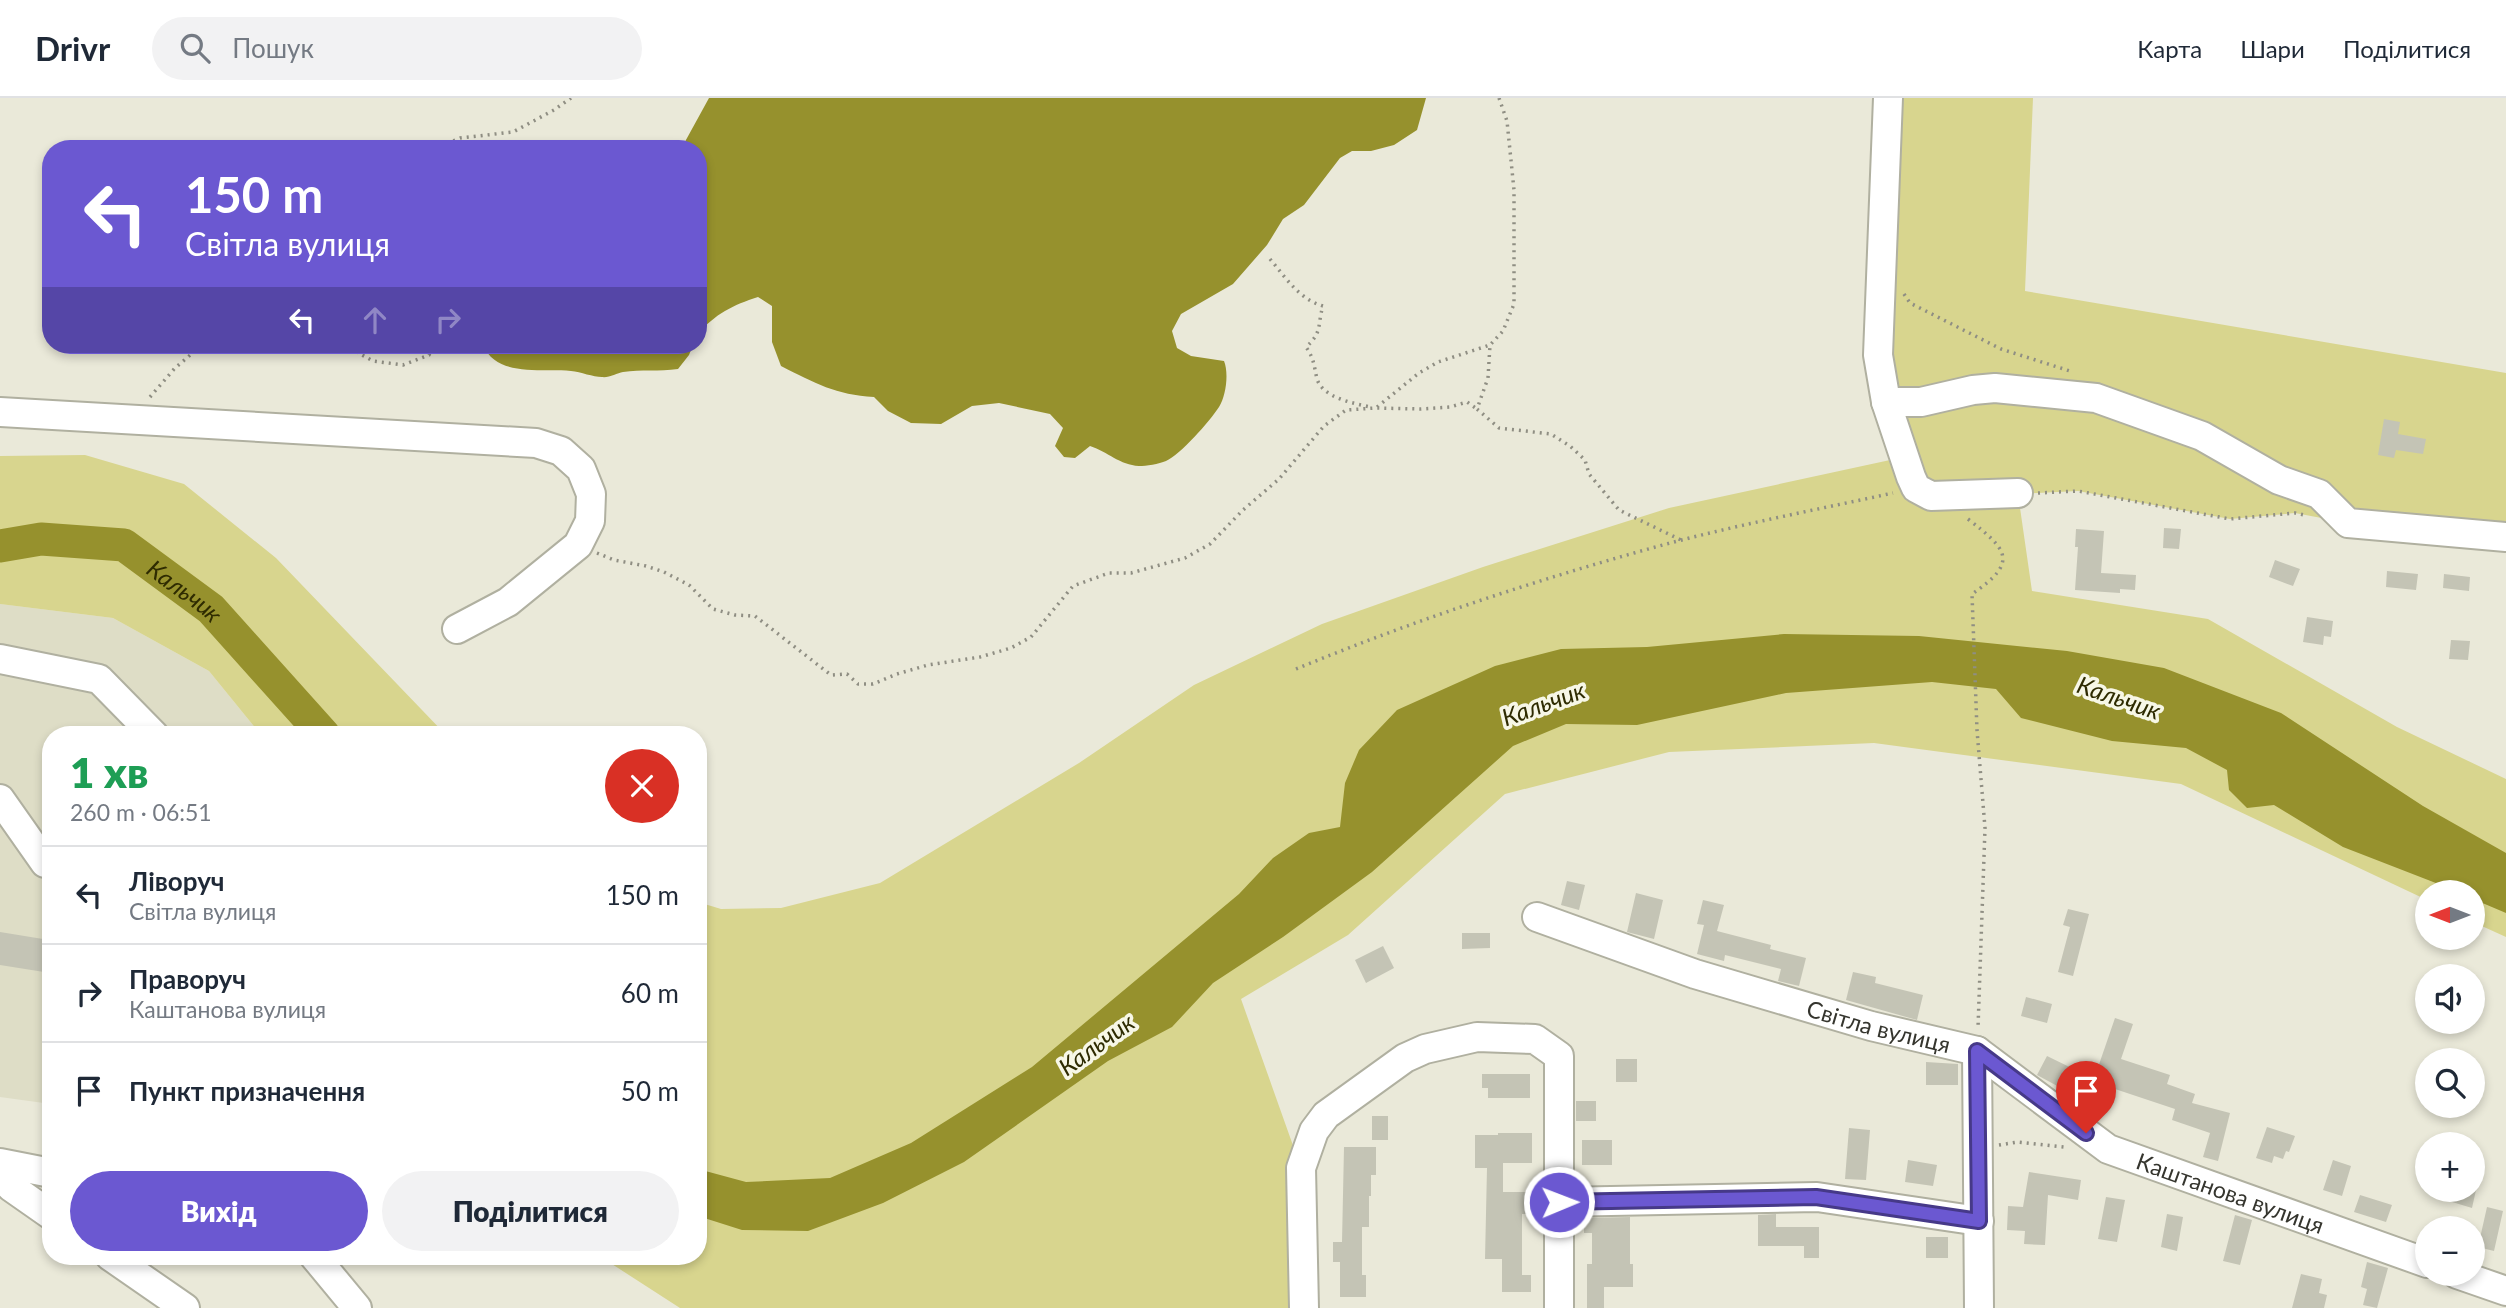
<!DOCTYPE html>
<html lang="uk">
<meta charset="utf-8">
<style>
:root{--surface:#fff;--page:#f2f2f3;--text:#1f2937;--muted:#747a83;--line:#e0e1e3;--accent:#6b58d1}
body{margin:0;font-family:Lato,sans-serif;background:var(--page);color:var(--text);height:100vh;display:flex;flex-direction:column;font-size:26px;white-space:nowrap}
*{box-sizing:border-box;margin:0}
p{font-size:23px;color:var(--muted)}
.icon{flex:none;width:38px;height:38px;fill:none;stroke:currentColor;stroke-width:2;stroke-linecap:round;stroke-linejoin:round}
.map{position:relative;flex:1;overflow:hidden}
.sheet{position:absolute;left:42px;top:628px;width:665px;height:539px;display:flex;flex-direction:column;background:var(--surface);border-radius:28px;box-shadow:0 4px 10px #0003}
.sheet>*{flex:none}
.banner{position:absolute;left:42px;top:42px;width:665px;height:214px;border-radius:28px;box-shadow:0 4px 10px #0003;background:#6b58d1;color:#fff;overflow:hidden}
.needle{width:46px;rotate:270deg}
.controls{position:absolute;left:2415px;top:782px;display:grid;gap:14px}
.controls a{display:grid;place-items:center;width:70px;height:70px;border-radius:50%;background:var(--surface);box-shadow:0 4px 10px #0003;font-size:35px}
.pin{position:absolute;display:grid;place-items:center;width:60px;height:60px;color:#fff;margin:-72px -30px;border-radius:50% 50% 50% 0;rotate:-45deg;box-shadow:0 0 7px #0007}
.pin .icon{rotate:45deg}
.me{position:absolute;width:77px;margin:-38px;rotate:89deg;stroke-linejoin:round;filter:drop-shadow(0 0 5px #0008)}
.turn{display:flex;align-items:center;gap:24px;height:147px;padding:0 28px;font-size:32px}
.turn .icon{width:91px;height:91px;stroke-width:2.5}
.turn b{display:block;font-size:49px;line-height:60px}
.lanes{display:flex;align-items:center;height:66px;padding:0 28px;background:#0003;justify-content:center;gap:35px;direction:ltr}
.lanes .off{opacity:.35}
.round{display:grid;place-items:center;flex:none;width:74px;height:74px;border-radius:37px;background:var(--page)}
.summary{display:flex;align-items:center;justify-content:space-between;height:119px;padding:0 28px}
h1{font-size:42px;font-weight:800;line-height:52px;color:#1e9e55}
.button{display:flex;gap:14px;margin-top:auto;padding:14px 28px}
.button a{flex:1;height:80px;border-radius:42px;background:var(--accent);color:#fff;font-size:28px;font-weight:800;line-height:80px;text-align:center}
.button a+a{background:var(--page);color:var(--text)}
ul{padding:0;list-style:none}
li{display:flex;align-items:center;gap:21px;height:98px;padding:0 28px;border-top:2px solid var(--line)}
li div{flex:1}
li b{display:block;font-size:26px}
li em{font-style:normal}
header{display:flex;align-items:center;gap:42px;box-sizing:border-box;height:98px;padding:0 35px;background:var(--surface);border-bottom:2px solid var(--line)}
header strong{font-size:33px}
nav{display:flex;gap:38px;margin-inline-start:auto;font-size:24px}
.search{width:490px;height:63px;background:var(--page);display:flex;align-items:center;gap:18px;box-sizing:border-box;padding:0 24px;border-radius:38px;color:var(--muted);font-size:26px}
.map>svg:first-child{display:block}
</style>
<header>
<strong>Drivr</strong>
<div class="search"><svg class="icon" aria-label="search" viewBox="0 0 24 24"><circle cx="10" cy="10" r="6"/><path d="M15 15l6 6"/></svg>Пошук</div>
<nav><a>Карта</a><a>Шари</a><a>Поділитися</a></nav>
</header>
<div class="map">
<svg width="2506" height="1210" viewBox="0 0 2506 1210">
<rect width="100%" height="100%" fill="#eae9d9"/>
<path fill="#deddc6" d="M 0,506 L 113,520 L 209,573 L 261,637 L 51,637 L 51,1006 L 0,999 Z"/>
<path fill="#d8d58e" d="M 1888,0 L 2033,0 L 2025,193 L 2506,275 L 2506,439 L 2348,425 L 2295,415 L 2230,421 L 2078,393 L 2018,396 L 2032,493 L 2208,521 L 2397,629 L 2506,681 L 2506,839 L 2473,824 L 2473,794 L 2427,794 L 2427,802 L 2181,686 L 1874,645 L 1669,654 L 1505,696 L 1348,837 L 1241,901 L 1301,1070 L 1304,1210 L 680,1210 L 601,1159 L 698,1158 L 698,804 L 721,811 L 781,810 L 880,785 L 1079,665 L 1194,587 L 1322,526 L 1483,469 L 1669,410 L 1904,359 L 1886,304 Z
M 85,357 L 184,386 L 276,460 L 446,637 L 261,637 L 209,573 L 113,520 L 0,506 L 0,358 Z"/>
<path fill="#96912d" d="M 709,0 L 1426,0 L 1417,32 L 1394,47 L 1371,53 L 1352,53 L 1340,60 L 1304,107 L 1283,121 L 1267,147 L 1233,186 L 1181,216 L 1172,233 L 1177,250 L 1191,258 L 1224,263 C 1229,275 1226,298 1219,309 C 1210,323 1180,357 1166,363 C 1159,366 1146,368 1139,368 C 1120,367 1108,354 1090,348 L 1075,360 L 1064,359 L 1055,348 L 1063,330 L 1050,316 L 999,305 L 972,308 L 941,326 L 911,325 L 888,313 L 874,299 C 836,297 815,285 781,268 L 772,244 L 772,208 L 758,199 C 733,207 715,216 698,236 L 698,51 L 681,51 Z
M 483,247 L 693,247 L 689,257 L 678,271 C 659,274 641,271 623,274 C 617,275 609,280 602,279 C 593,279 581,274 571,273 C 542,270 497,280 483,247 Z
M 1784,536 L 1919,538 L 2067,553 L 2164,570 L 2281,615 L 2423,708 L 2506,755 L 2506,815 L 2473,801 L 2473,794 L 2459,794 L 2343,749 L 2274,707 L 2247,710 L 2229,692 L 2227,672 L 2186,650 L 2112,643 L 2021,620 L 1996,591 L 1932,584 L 1786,595 L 1637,627 L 1566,626 L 1513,648 L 1372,774 L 1283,839 L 1213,885 L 1172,929 L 1108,963 L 964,1064 L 883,1105 L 808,1133 L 742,1132 L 698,1118 L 698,1071 L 746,1084 L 830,1080 L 911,1045 L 1032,969 L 1239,796 L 1273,760 L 1309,735 L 1340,729 L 1345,685 L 1359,652 L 1397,612 L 1495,568 L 1561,551 L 1647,549 Z"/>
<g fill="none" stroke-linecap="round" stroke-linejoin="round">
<path stroke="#96912d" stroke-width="33" id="s1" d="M 0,448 L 41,441 L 124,447 L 211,511 L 324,637"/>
</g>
<path fill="#c4c4b5" d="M 2384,321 L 2400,324 L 2398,336 L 2426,341 L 2423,356 L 2396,352 L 2394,360 L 2378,357 Z
M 2164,430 L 2181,431 L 2179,451 L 2163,450 Z
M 2076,431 L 2104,433 L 2101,475 L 2136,477 L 2135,492 L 2120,491 L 2120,495 L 2075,492 L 2078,449 L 2075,449 Z
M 2275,462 L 2300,471 L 2293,488 L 2269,479 Z
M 2387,473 L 2418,476 L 2416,492 L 2386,489 Z
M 2444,476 L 2470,479 L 2469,493 L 2443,490 Z
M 2307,519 L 2333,523 L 2331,539 L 2324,538 L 2323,547 L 2303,544 Z
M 2451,542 L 2470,543 L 2468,562 L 2449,561 Z
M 1567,783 L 1585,787 L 1579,812 L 1561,807 Z
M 1636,795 L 1663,802 L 1654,841 L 1627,834 Z
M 1703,802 L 1724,807 L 1717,833 L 1771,847 L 1770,851 L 1806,860 L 1799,888 L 1778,883 L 1781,871 L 1725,857 L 1724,863 L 1697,856 L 1704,827 L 1697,826 Z
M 2068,811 L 2089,816 L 2073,878 L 2058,874 L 2070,829 L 2063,827 Z
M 0,834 L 49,842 L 44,874 L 0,867 Z
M 1462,835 L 1490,835 L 1490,850 L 1462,851 Z
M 1383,848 L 1394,870 L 1366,885 L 1355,862 Z
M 1853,874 L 1876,879 L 1875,885 L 1923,897 L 1917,922 L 1846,902 Z
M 2026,899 L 2052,906 L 2047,925 L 2021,918 Z
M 2115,920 L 2133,926 L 2121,961 L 2170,977 L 2167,986 L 2195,996 L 2192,1005 L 2230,1015 L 2218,1063 L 2203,1059 L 2210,1035 L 2172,1022 L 2175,1011 L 2109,989 L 2098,1018 L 2082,1011 L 2085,1003 L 2037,977 L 2047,958 L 2094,981 Z
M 1616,961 L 1637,961 L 1637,984 L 1616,984 Z
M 1926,964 L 1958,966 L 1958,987 L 1926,987 Z
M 1482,976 L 1530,976 L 1530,1000 L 1488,1000 L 1488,990 L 1482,990 Z
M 1576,1003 L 1596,1003 L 1596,1023 L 1576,1023 Z
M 1372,1018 L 1388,1018 L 1388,1042 L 1372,1042 Z
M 2267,1029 L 2295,1038 L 2289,1054 L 2286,1053 L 2283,1061 L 2274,1058 L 2272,1065 L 2256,1060 Z
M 1849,1030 L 1870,1032 L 1866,1082 L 1845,1081 Z
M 1498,1035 L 1532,1035 L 1532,1065 L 1503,1065 L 1503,1094 L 1531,1094 L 1531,1116 L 1522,1116 L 1522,1177 L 1531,1177 L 1531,1194 L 1502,1194 L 1502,1161 L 1485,1161 L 1487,1070 L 1475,1070 L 1475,1037 L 1498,1037 Z
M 1582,1042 L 1612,1042 L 1612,1067 L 1582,1067 Z
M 1344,1049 L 1376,1049 L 1376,1077 L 1371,1077 L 1371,1098 L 1369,1098 L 1369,1129 L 1362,1129 L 1362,1177 L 1366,1177 L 1366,1199 L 1340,1199 L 1340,1164 L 1333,1164 L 1333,1144 L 1342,1144 Z
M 1908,1062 L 1937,1067 L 1933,1088 L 1905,1084 Z
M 2333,1062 L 2351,1068 L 2342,1098 L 2323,1092 Z
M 2029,1074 L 2081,1082 L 2078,1102 L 2048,1097 L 2045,1147 L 2024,1146 L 2025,1133 L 2007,1132 L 2008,1108 L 2023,1109 Z
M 2430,1092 L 2476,1092 L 2472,1110 L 2429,1097 Z
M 2360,1097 L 2392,1107 L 2386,1124 L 2354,1114 Z
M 2106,1099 L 2125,1102 L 2117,1144 L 2098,1141 Z
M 2487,1109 L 2503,1113 L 2494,1153 L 2478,1149 Z
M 1776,1116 L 1776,1129 L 1819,1129 L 1819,1160 L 1804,1160 L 1804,1148 L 1758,1148 L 1758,1117 Z
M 2167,1116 L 2183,1119 L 2177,1153 L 2161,1149 Z
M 2235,1117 L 2252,1122 L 2240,1167 L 2223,1163 Z
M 1630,1119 L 1630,1166 L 1633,1166 L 1633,1189 L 1604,1189 L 1604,1210 L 1587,1210 L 1587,1166 L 1592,1166 L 1592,1135 L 1584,1135 L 1584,1120 Z
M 1926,1139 L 1948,1139 L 1948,1160 L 1926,1160 Z
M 2367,1164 L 2388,1170 L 2377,1210 L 2363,1207 L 2367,1191 L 2361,1189 Z
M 2301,1176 L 2322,1181 L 2319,1195 L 2327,1197 L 2324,1210 L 2292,1210 Z"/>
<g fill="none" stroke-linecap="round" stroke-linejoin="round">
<defs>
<g id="minor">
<path d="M 1888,0 L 1878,257 L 1886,304 L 1911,379 L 1916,390 L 1931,398 L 2018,395"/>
<path d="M 1886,304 L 1921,304 L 1973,292 L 1995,290 L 2096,300 L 2202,338 L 2279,382 L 2319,396 L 2348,425 L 2506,439"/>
<path d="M 0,314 L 536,345 L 561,353 L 581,371 L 591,396 L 590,423 L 578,447 L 508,504 L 457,531"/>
<path d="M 0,561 L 99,581 L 154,637"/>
<path d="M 0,701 L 45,765"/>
<path id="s2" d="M 1537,819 L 1695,876 L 1871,928 L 1977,953 L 2108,1051 L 2427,1165"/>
<path d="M 1977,953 L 1979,1210"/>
<path d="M 0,1065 L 51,1075"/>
<path d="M 0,1076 L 11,1089 L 51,1117"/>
<path d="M 1559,1104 L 1817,1099 L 1979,1123"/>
<path d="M 110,1158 L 185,1210"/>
<path d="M 314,1158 L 357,1210"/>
<path d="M 2457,1176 L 2506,1193"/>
<path d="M 1304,1210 L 1301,1070 L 1314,1033 L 1326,1017 L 1405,960 L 1425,951 L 1477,939 L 1535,941 L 1559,958 L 1559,1210"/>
</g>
</defs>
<use href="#minor" stroke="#b0b0a0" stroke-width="32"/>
<path stroke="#8f8e83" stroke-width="3.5" stroke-dasharray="2 5" stroke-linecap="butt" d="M 1499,0 L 1507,23 L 1514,92 L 1514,206 L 1503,233 L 1490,247 L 1488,280 L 1477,311 L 1499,330 L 1551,336 L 1570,348 L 1585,362 L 1589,376 L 1619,412 L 1681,442
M 434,51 L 460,40 L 513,34 L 554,12 L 571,0
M 1270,161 C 1286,180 1299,201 1323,208 C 1317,227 1323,234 1306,249 C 1314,260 1314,268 1317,281 C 1323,300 1353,305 1370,309
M 1904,196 L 1910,205 L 2001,251 L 2073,274
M 344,247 L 373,263 L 403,267 L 429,257 L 433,247
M 150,299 L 175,270 L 202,247
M 1377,309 L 1419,275 L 1438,264 L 1490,247
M 2038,395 L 2078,393 L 2230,421 L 2295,415 L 2304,417
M 1968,421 C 2008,452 2019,464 1972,496 L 1977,632 L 1985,730 L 1978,930
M 597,455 L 614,462 L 646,468 L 664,474 L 689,487 L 713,511 L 735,517 L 755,518 L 831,577 L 847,576 L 858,586 L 873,586 L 897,576 L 928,567 L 980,559 L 1011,550 L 1031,539 L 1073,488 L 1109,475 L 1131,475 L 1185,460 L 1210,446 L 1243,412 L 1279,381 L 1324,328 L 1346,312 L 1375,310 L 1421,311 L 1450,309 L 1467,304 L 1477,311
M 1296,571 C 1415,522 1536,482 1659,448 C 1736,427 1815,412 1893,395
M 1999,1047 L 2018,1044 L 2064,1049"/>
<use href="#minor" stroke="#fff" stroke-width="28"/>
</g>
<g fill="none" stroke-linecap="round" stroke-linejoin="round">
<defs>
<path id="route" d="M 1559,1104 L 1816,1099 L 1979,1123 L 1977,953 L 2086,1035"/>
</defs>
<use href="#route" stroke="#463988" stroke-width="18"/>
<use href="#route" stroke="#6b58d1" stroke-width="12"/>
</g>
<g text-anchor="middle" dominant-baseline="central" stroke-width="7" stroke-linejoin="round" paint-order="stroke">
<g font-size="23" fill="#35352e" stroke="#f7f7e6">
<text stroke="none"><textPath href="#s2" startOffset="359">Світла вулиця</textPath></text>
<text stroke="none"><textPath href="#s2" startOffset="754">Каштанова вулиця</textPath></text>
</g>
<g font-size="24" font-style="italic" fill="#2e2b01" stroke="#f7f7e6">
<text stroke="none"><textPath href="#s1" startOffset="201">Кальчик</textPath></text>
<text transform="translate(2119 599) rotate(19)">Кальчик</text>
<text transform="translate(1543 605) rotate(-20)">Кальчик</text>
<text transform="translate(1096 946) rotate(-36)">Кальчик</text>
</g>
</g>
</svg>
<div class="controls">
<a><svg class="needle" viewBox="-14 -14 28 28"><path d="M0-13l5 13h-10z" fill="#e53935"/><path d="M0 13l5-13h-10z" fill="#747a83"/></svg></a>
<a><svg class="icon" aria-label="sound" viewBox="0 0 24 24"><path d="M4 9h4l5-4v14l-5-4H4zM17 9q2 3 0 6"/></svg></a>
<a><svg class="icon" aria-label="search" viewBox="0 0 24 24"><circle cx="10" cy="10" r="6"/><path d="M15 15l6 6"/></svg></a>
<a>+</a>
<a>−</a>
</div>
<div class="pin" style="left:2086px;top:1035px;background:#d93025"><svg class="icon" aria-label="arrive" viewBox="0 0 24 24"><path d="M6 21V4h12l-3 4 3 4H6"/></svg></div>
<svg class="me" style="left:1559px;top:1104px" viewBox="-20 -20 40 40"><circle r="17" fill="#6b58d1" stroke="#fff" stroke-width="3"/><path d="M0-11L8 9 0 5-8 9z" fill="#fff"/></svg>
<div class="banner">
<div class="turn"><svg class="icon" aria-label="left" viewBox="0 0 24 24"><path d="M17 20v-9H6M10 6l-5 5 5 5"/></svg><div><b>150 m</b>Світла вулиця</div></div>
<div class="lanes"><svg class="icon" aria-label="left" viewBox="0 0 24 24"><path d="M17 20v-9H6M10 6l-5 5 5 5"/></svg><svg class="icon off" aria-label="ahead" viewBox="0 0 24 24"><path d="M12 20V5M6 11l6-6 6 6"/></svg><svg class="icon off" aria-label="right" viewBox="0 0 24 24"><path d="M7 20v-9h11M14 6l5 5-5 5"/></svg></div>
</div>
<section class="sheet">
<div class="summary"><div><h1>1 хв</h1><p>260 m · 06:51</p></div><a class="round" style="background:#d93025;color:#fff"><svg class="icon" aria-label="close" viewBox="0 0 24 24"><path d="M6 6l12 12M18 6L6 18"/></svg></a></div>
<ul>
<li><svg class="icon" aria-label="left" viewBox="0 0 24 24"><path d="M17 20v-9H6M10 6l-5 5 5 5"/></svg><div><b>Ліворуч</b><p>Світла вулиця</p></div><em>150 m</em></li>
<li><svg class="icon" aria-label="right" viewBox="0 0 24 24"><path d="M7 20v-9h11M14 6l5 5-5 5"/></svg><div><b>Праворуч</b><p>Каштанова вулиця</p></div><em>60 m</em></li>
<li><svg class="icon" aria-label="arrive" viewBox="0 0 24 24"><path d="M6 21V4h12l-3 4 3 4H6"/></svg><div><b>Пункт призначення</b></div><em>50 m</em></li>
</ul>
<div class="button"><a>Вихід</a><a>Поділитися</a></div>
</section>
</div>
